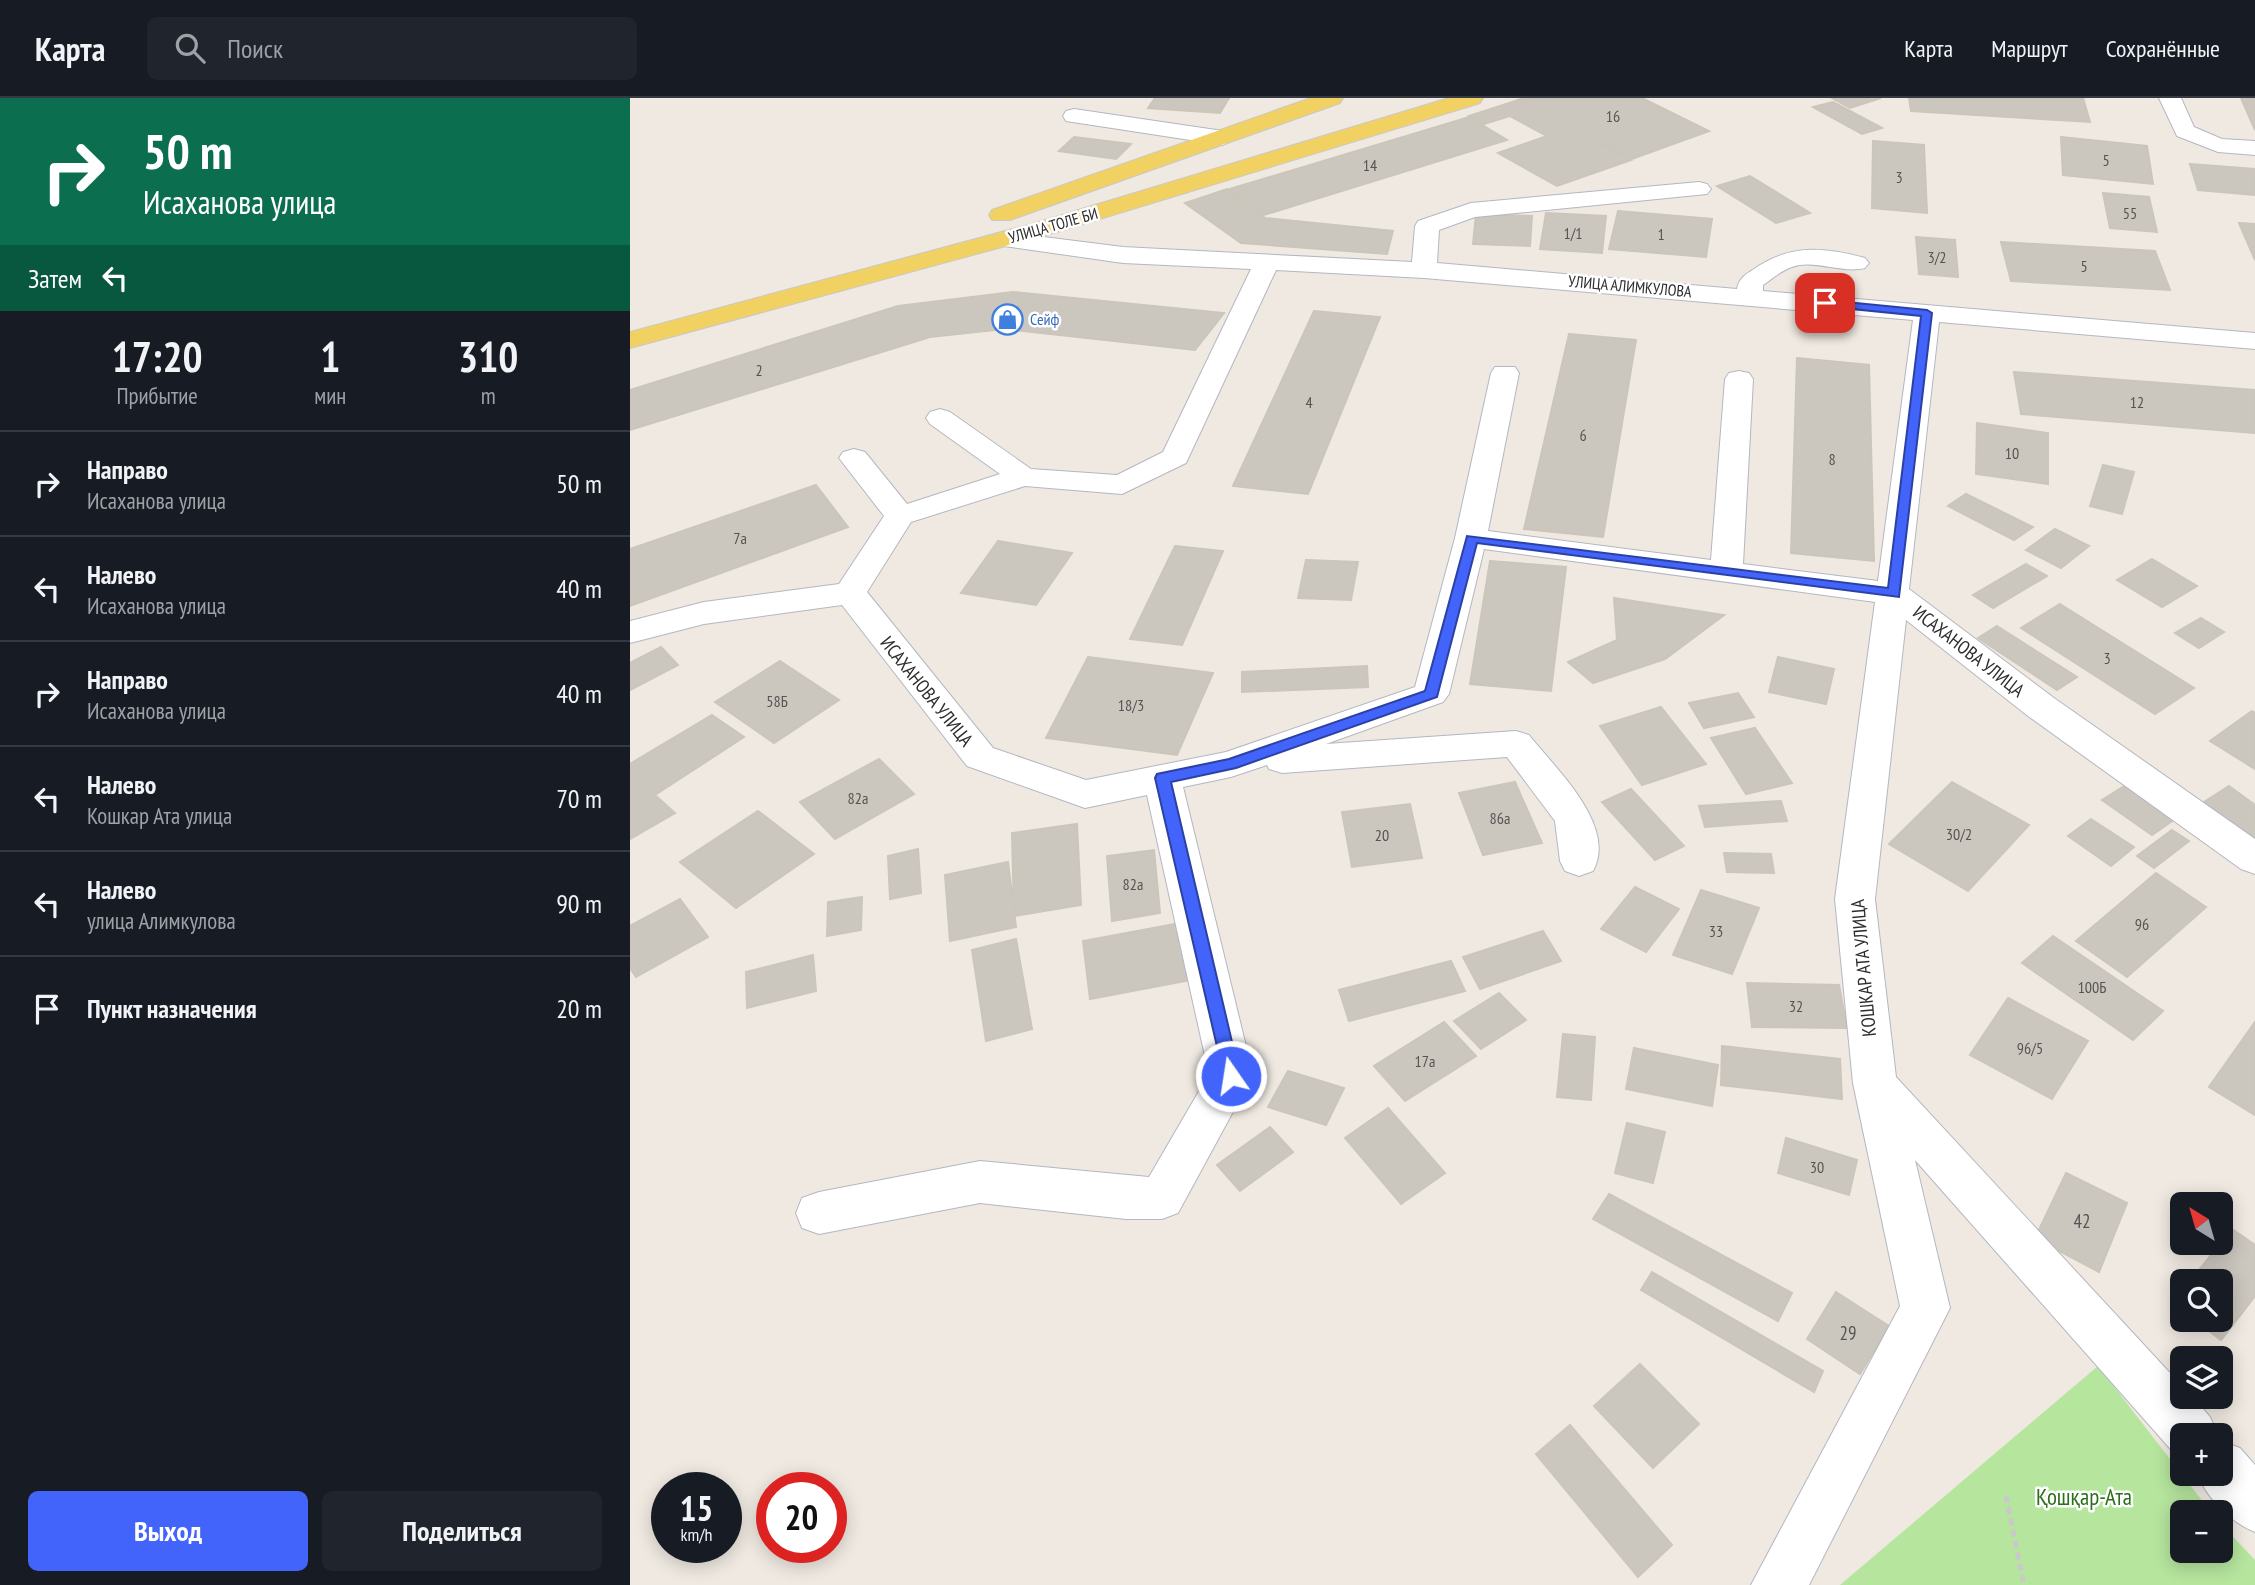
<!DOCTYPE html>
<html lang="ru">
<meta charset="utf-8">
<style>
:root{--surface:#171b24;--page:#20242c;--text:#f1f3f6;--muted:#9ea1a6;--line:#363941;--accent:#4264fb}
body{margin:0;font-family:"PT Sans Narrow",sans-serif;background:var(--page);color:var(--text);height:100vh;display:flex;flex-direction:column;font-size:26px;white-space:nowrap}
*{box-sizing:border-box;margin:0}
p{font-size:23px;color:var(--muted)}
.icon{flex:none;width:38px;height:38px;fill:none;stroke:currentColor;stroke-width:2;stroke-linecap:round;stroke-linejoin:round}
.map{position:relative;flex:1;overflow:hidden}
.drawer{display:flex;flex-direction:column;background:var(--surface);width:630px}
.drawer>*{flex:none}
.top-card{background:#0b6e4f;color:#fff;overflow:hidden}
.needle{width:46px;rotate:323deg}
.tools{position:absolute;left:1540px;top:1094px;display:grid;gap:14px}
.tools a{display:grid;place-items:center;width:63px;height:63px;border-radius:10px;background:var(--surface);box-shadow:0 4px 18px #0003;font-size:35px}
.speed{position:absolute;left:21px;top:1374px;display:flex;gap:14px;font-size:35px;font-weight:700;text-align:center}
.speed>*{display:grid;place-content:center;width:91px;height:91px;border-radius:50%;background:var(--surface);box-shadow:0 4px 18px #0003;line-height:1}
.speed small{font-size:18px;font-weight:400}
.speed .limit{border:10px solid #d22;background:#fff;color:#111}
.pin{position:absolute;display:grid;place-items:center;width:60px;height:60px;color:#fff;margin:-30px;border-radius:14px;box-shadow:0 4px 10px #0006}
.me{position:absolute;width:77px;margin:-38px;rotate:347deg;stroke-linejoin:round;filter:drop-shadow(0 0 5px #0008)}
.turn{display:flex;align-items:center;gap:24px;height:147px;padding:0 28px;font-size:32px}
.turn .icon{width:91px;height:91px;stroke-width:2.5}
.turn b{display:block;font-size:49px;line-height:60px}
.then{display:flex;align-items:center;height:66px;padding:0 28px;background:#0003;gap:14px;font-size:26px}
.eta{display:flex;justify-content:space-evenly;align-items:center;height:119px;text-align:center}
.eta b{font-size:42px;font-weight:600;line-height:49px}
.primary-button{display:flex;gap:14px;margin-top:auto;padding:14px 28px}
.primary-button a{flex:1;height:80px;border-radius:10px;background:var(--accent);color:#fff;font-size:28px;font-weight:600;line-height:80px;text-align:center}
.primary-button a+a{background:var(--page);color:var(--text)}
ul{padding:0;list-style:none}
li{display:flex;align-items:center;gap:21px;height:105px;padding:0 28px;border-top:2px solid var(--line)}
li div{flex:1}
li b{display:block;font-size:26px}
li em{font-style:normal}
header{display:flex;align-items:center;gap:42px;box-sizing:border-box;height:98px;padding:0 35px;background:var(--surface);border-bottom:2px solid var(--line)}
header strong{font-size:33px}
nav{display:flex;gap:38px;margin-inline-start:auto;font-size:24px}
.search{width:490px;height:63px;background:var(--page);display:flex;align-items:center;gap:18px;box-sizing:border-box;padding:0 24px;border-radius:10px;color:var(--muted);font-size:26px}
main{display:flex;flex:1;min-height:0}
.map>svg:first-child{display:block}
</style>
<header>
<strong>Карта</strong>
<div class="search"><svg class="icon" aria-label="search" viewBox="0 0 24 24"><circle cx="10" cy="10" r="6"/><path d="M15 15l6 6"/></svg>Поиск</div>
<nav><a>Карта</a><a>Маршрут</a><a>Сохранённые</a></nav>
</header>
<main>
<section class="drawer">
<div class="top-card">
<div class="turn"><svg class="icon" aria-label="right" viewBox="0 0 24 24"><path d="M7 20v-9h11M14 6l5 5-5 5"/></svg><div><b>50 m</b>Исаханова улица</div></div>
<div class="then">Затем<svg class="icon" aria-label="left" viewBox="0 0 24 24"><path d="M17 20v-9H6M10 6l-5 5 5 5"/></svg></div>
</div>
<div class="eta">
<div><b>17:20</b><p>Прибытие</p></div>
<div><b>1</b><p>мин</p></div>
<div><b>310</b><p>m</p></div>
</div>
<ul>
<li><svg class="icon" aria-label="right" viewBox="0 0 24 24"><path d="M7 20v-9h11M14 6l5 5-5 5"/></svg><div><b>Направо</b><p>Исаханова улица</p></div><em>50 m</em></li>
<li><svg class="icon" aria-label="left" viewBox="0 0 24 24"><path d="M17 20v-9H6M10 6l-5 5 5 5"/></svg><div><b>Налево</b><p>Исаханова улица</p></div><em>40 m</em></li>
<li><svg class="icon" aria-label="right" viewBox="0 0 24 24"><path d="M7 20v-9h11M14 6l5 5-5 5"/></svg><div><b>Направо</b><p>Исаханова улица</p></div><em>40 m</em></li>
<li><svg class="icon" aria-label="left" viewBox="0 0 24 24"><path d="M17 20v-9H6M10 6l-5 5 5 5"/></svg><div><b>Налево</b><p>Кошкар Ата улица</p></div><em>70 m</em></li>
<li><svg class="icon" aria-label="left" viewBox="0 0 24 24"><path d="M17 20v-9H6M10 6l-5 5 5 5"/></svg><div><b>Налево</b><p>улица Алимкулова</p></div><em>90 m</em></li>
<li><svg class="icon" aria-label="arrive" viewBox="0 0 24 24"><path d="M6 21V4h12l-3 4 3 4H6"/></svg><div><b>Пункт назначения</b></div><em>20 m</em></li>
</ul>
<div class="primary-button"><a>Выход</a><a>Поделиться</a></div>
</section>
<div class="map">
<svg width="1625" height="1487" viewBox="0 0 1625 1487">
<rect width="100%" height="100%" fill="#efe9e1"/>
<path fill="#b6e59e" d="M 1468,1268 L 1581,1414 L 1552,1414 L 1552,1452 L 1591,1452 L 1591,1426 L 1625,1462 L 1625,1487 L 1210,1487 Z"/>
<path fill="#cbc7bf" stroke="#cbc5ba" stroke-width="2" d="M 525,0 L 599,0 L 590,15 L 518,10 Z
M 894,0 L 1012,0 L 1079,33 L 1002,61 L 888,2 Z
M 1202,0 L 1251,0 L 1220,10 Z
M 1279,0 L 1453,0 L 1460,24 L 1281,13 Z
M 1611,0 L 1625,0 L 1625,32 Z
M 888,2 L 1001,62 L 927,88 L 868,55 L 917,38 L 880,18 L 854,26 L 839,18 Z
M 1203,4 L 1252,30 L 1232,36 L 1183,9 Z
M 839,19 L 877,42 L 634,117 L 600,91 Z
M 444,39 L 501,46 L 486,61 L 429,53 Z
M 1431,39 L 1517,48 L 1523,86 L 1433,77 Z
M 1243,43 L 1294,47 L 1297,115 L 1242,110 Z
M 1560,66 L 1625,71 L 1625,97 L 1568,92 Z
M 1120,78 L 1180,115 L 1146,125 L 1087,88 Z
M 597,91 L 635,120 L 763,133 L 757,156 L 611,145 L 555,105 Z
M 1473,95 L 1519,99 L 1527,134 L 1480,130 Z
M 988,113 L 1082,121 L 1076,159 L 979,151 Z
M 916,115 L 976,118 L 972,155 L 910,151 Z
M 846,116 L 902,118 L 900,148 L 843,146 Z
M 1609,125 L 1625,126 L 1625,162 Z
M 1286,139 L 1325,142 L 1328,179 L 1289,176 Z
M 1371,144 L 1525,153 L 1540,192 L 1381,183 Z
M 383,194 L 594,215 L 565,252 L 374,231 L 300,239 L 0,332 L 0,292 L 268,208 Z
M 684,213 L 750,219 L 678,396 L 603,388 Z
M 939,236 L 1006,242 L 973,439 L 894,431 Z
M 1167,260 L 1239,267 L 1244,463 L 1161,455 Z
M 1384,274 L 1625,292 L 1625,335 L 1391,316 Z
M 1347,325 L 1418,335 L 1418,386 L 1346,376 Z
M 1473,367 L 1504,374 L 1492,416 L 1460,408 Z
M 186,387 L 218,429 L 0,508 L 0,451 Z
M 1336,396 L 1403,429 L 1384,442 L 1318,408 Z
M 1425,431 L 1459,448 L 1431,470 L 1396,452 Z
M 368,443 L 442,455 L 406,507 L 331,495 Z
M 545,448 L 593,453 L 552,547 L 500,541 Z
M 1522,461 L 1567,488 L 1532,509 L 1487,482 Z
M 676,462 L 728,464 L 721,502 L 668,500 Z
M 860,463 L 936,469 L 921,593 L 840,586 Z
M 1396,466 L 1417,478 L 1363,510 L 1343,497 Z
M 984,500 L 1094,517 L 1035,561 L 963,585 L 938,564 L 987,542 Z
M 1430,506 L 1564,590 L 1525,616 L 1391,530 Z
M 1571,520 L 1594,534 L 1569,550 L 1545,535 Z
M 1367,528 L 1447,579 L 1427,592 L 1348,540 Z
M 31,549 L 48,567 L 0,592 L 0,565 Z
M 458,559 L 583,575 L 547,657 L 416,640 Z
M 1148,559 L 1204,571 L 1196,606 L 1139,594 Z
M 150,563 L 209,602 L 144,645 L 85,604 Z
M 737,568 L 738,589 L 612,594 L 612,574 Z
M 1108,595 L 1124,619 L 1074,630 L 1059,605 Z
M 1031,609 L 1076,666 L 1012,687 L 970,628 Z
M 1622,613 L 1625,615 L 1625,671 L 1580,643 Z
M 82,617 L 114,639 L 25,697 L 45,715 L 0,741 L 0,666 Z
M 1125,630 L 1162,685 L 1116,696 L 1081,640 Z
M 249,661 L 284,696 L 205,741 L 170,704 Z
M 885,684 L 912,745 L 853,757 L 829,695 Z
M 1322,684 L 1399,727 L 1338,793 L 1259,746 Z
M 1496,687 L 1545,721 L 1522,737 L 1472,702 Z
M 1599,688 L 1625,707 L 1625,740 L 1574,704 Z
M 1001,691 L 1054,748 L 1025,762 L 972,704 Z
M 1151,703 L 1157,723 L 1075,729 L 1069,708 Z
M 780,706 L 792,760 L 722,769 L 712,714 Z
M 128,713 L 184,756 L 106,810 L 50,764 Z
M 1461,721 L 1504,749 L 1481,768 L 1438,738 Z
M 447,726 L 451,807 L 384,818 L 382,735 Z
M 1542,732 L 1559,743 L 1524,770 L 1507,758 Z
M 288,751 L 291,795 L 260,801 L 258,758 Z
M 524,752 L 530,815 L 482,823 L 477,758 Z
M 1094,755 L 1141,756 L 1144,775 L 1097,774 Z
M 378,764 L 386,829 L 320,843 L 315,777 Z
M 1526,775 L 1576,809 L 1497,879 L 1446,843 Z
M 1005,789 L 1049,811 L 1016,854 L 971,831 Z
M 1071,792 L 1129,810 L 1102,876 L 1043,857 Z
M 232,799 L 231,832 L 197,838 L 198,804 Z
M 50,801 L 78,839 L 6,879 L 0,870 L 0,828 Z
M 556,824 L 566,881 L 460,901 L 453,843 Z
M 913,833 L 931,863 L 850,891 L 833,859 Z
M 1423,838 L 1533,913 L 1503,942 L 1392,865 Z
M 386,841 L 402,931 L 356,943 L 342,852 Z
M 183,857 L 186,893 L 117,910 L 116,874 Z
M 821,863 L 835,893 L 719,923 L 709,892 Z
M 1117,885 L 1209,887 L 1217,930 L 1122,929 Z
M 869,895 L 896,922 L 851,951 L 824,923 Z
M 1378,900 L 1458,943 L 1422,1001 L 1340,957 Z
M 814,924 L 846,958 L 775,1003 L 744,968 Z
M 1625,924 L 1625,1017 L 1579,989 Z
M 933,936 L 965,939 L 961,1002 L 927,999 Z
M 1092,948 L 1210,961 L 1212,1001 L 1091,987 Z
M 1004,950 L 1088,967 L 1082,1008 L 996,991 Z
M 658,973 L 714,990 L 696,1027 L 638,1009 Z
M 758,1010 L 815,1075 L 771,1106 L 715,1040 Z
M 997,1025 L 1035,1034 L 1023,1085 L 985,1075 Z
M 640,1029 L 663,1054 L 610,1093 L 587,1067 Z
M 1156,1040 L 1227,1062 L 1219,1097 L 1148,1075 Z
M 1436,1075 L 1497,1105 L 1469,1174 L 1405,1140 Z
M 979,1096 L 1162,1195 L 1148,1223 L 963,1121 Z
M 1602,1131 L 1625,1147 L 1625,1198 L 1591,1242 L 1565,1222 L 1591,1222 L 1591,1183 L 1560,1183 Z
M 1022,1174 L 1193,1273 L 1184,1294 L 1011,1192 Z
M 1206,1194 L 1259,1228 L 1230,1276 L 1177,1241 Z
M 1010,1266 L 1069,1326 L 1023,1370 L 964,1308 Z
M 940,1327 L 1042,1447 L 1008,1479 L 906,1356 Z"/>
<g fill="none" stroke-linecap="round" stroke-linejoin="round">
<defs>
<path id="minor" d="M 1529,0 L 1551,0 L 1564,29 L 1592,41 L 1625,43 L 1625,57 L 1588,54 L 1547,38 Z
M 444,11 L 593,33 L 604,40 L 593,47 L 436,23 L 433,18 L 436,13 Z
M 1069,84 L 1077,86 L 1081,91 L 1077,96 L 845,119 L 809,132 L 807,165 L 1107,191 C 1109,180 1115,177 1124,171 C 1160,146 1193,149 1235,160 L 1239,165 L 1235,170 C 1211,176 1185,161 1162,169 C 1152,172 1142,181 1133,187 L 1133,193 L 1625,235 L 1625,251 L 1309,224 L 1279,491 L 1424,600 L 1625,741 L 1625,776 L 1611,771 L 1398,618 L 1276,522 L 1245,801 L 1266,979 L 1552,1288 L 1552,1298 L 1562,1298 L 1580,1319 L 1588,1337 L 1552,1337 L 1552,1359 L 1544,1355 L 1285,1062 L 1320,1210 L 1179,1487 L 1121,1487 L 1270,1208 L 1223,985 L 1205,801 L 1245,504 L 854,451 L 819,596 L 813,604 L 696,646 L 886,633 L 899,637 C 925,670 988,728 963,773 L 949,778 L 935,773 L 930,763 L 925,723 L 877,659 L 652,675 L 639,671 L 637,667 L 601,679 L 553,689 L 623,977 L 548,1115 L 532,1121 L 496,1121 L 350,1105 L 189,1136 L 172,1130 L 166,1115 L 172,1100 L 189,1094 L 350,1063 L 519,1079 L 579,976 L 517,697 L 455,710 L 337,668 L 212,507 L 74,526 L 0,545 L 0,523 L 74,504 L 209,486 L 254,418 L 209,360 L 213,354 L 224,351 L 235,354 L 277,406 L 370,376 L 300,326 L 296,320 L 300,314 L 310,311 L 320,314 L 401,371 L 487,377 L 533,354 L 621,171 L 493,165 L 374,148 L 365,146 L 362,141 L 365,136 L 374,134 L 493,149 L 782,164 L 785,128 L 788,123 L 841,105 ZM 646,172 L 794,180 L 1283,222 L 1248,483 L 1113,466 L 1123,281 L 1119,275 L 1109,273 L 1099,275 L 1095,281 L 1081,462 L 858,433 L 889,275 L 885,269 L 865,269 L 861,275 L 825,440 L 785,589 L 596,654 L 456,682 L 363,650 L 237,494 L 281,424 L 395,388 L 492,396 L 556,365 Z
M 1591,1343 L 1610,1350 L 1625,1367 L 1625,1434 C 1600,1424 1578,1401 1567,1376 L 1591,1376 Z"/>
<path id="major" d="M 681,0 L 713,0 L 710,5 L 380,122 L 362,122 L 359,117 L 362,112 Z
M 819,0 L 853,0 L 850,5 L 427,134 L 0,250 L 0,234 L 409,124 Z"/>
</defs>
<use href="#minor" stroke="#b4b7c1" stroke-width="2"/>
<use href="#major" stroke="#c9c9c9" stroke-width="2"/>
<path stroke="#c9c9c9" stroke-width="5" stroke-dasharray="7 4.5" stroke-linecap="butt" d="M 1376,1398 L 1394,1487"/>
<use href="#minor" fill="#fff" fill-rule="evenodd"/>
<use href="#major" fill="#f2d163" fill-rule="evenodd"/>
</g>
<path fill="#4264fb" stroke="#2b41a3" stroke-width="2" d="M 1195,202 L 1297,212 L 1302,215 L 1269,499 L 847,445 L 807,599 L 606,670 L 541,684 L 610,978 L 601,985 L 595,983 L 525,680 L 527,676 L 599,661 L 795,593 L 837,438 L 1258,490 L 1291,218 L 1192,208 L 1190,205 Z"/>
<defs>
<symbol id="shop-ring" viewBox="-11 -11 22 22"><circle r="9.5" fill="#fff" stroke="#3f7fe0" stroke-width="1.5"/><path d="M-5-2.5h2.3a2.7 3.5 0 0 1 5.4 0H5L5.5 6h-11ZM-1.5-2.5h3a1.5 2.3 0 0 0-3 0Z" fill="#3f7fe0"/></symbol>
</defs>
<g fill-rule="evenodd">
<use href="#shop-ring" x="360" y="204" width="35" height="35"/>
</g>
<g text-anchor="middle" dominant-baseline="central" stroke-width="5" stroke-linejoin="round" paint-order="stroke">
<g font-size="16" fill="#555452">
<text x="983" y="18">16</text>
<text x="1476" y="62">5</text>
<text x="740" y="67">14</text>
<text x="1269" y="79">3</text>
<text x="1500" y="115">55</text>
<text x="943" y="135">1/1</text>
<text x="1031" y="136">1</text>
<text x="1307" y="159">3/2</text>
<text x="1454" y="168">5</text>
<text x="129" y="272">2</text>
<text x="679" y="304">4</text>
<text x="1507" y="304">12</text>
<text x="953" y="337">6</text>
<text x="1382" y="355">10</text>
<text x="1202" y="361">8</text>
<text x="110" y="440">7а</text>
<text x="1477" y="560">3</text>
<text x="147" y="603">58Б</text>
<text x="501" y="607">18/3</text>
<text x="228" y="700">82а</text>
<text x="870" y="720">86а</text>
<text x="1329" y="736">30/2</text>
<text x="752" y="737">20</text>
<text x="503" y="786">82а</text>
<text x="1512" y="826">96</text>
<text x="1086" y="833">33</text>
<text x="1462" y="889">100Б</text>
<text x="1166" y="908">32</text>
<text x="1400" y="950">96/5</text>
<text x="795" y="963">17а</text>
<text x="1187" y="1069">30</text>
</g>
<g font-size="16" fill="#2e2e2e" stroke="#fff">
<text transform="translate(423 127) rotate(-16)">УЛИЦА ТОЛЕ БИ</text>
<text transform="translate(1000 188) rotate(5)">УЛИЦА АЛИМКУЛОВА</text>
</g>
<g font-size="16" fill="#366cbe" stroke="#fff" text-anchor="start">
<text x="400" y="221">Сейф</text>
</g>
<g font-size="19" fill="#2e2e2e" stroke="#fff">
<text transform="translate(1339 553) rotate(38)">ИСАХАНОВА УЛИЦА</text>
<text transform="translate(297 593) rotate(51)">ИСАХАНОВА УЛИЦА</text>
<text transform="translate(1233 870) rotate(-95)">КОШКАР АТА УЛИЦА</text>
</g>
<g font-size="19" fill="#555452">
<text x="1452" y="1123">42</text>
<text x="1218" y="1235">29</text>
</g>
<g font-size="23" fill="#2c6e1b" stroke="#fff">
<text x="1454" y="1398">Қошқар-Ата</text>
</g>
</g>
</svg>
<div class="tools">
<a><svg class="needle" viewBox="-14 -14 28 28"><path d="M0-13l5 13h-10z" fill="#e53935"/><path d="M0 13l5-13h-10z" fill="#9ea1a6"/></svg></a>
<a><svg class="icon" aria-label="search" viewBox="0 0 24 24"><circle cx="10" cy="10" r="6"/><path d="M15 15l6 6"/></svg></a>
<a><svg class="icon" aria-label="layers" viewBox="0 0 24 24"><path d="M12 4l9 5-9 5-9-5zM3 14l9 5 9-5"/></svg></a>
<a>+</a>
<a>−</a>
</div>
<div class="speed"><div>15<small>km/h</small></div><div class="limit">20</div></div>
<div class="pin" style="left:1195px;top:205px;background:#d93025"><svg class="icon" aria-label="arrive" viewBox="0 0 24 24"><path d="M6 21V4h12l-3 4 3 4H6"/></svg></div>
<svg class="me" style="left:601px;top:978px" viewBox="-20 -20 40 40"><circle r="17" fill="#4264fb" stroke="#fff" stroke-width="3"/><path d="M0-11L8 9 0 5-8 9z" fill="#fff"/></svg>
</div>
</main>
